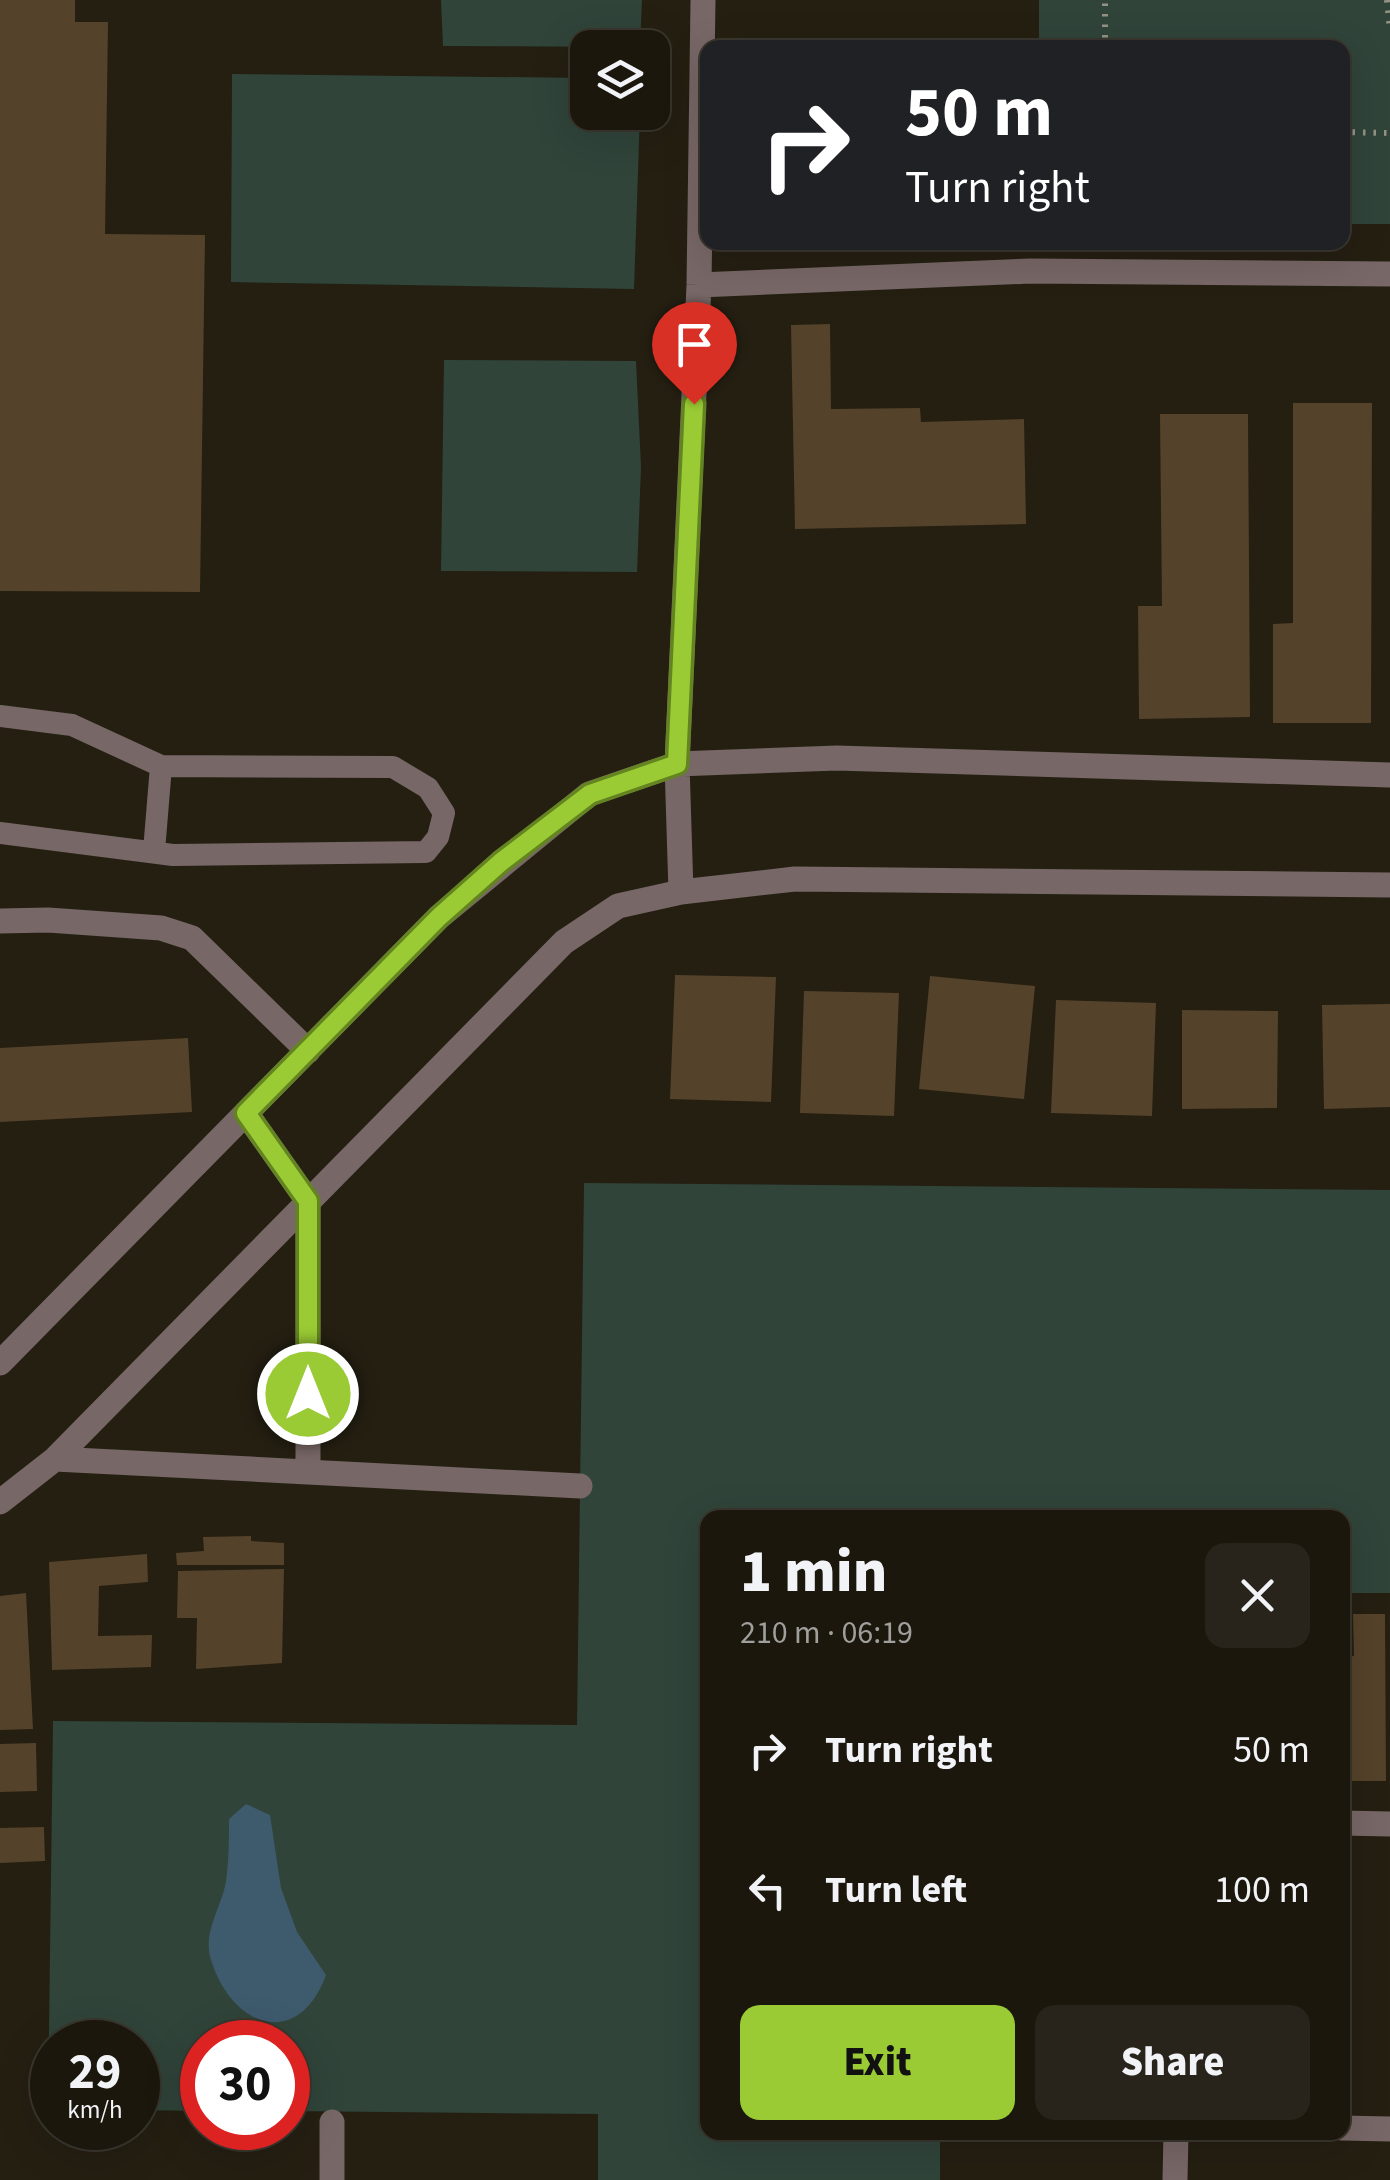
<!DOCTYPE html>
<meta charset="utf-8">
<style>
:root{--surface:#1b170d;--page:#28241b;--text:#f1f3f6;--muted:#a09f9d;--line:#39362e;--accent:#9acb34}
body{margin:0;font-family:"Source Sans 3",sans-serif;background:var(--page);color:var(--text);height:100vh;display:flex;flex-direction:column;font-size:38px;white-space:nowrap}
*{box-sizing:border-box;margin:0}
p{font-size:32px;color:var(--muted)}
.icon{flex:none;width:55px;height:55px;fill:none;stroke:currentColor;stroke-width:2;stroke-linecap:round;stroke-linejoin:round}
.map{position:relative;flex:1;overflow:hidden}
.side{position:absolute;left:700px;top:1510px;width:650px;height:630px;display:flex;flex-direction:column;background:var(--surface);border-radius:20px;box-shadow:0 10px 40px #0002,0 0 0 2px var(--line)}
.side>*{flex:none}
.banner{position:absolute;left:700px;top:40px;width:650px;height:210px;border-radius:20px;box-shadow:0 10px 40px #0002,0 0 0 2px var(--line);background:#202124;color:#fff;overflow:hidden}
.fabs{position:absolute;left:570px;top:30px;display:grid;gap:20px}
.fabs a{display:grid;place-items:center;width:100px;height:100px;border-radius:20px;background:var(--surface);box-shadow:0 10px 40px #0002,0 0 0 2px var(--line);font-size:50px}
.speed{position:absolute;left:30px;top:2020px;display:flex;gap:20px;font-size:50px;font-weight:700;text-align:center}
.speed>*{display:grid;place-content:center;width:130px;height:130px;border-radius:50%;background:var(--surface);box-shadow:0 10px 40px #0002,0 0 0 2px var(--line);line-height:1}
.speed small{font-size:25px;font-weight:400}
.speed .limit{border:15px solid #d22;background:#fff;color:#111}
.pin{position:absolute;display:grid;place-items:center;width:85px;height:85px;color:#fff;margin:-102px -42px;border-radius:50% 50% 50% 0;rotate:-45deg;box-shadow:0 0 10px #0007}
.pin .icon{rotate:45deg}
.me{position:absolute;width:110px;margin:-55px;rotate:0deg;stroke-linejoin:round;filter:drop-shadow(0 0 8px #0008)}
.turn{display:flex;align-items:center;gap:35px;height:210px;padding:0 40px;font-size:45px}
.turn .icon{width:130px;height:130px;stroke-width:2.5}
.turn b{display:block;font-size:70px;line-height:85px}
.round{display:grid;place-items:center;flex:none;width:105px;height:105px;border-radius:20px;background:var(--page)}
.head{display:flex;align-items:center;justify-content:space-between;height:170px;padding:0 40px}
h1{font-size:60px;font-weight:800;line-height:75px}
.button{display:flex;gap:20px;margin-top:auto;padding:20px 40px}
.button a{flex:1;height:115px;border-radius:20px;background:var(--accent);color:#111;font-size:40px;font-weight:800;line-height:115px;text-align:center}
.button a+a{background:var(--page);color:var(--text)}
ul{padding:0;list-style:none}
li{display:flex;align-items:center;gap:30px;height:140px;padding:0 40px}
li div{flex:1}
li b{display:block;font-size:38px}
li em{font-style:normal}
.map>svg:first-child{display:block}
</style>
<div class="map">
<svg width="1390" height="2180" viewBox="0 0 1390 2180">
<rect width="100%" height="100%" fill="#241f11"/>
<path fill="#30443a" d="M 441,0 L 642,0 L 640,47 L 443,46 Z
M 1039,0 L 1390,0 L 1390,224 L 1343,224 L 1342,48 L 1039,47 Z
M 232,74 L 587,78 L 588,112 L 640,113 L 634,289 L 231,282 Z
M 444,360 L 636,361 L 641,467 L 637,572 L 441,571 Z
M 584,1183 L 1390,1190 L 1390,1593 L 1343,1593 L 1342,1518 L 708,1518 L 708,2132 L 940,2133 L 940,2180 L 598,2180 L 598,2114 L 288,2111 L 288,2042 L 202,2042 L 202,2111 L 138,2110 L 138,2042 L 52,2042 L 52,2109 L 48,2109 L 53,1721 L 577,1725 Z"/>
<path fill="#3e5a6d" d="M 246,1804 L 270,1815 L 281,1888 L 297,1932 L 326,1975 C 299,2049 234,2029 212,1963 C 201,1933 221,1910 226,1881 C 229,1861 229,1840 229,1819 Z"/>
<path fill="#55422a" d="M 0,0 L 75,0 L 75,22 L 108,22 L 105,234 L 205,235 L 200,592 L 0,591 Z
M 830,324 L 831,409 L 920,408 L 921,422 L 1024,419 L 1026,524 L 795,529 L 791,325 Z
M 1293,403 L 1372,403 L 1371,723 L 1273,723 L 1273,624 L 1293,623 Z
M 1160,414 L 1248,414 L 1250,717 L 1139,719 L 1138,606 L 1162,606 Z
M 675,975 L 776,977 L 771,1102 L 670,1099 Z
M 930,976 L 1035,986 L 1024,1099 L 919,1089 Z
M 804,991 L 899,993 L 894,1116 L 800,1113 Z
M 1056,1000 L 1156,1003 L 1152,1116 L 1051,1113 Z
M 1390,1004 L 1390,1107 L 1324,1109 L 1322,1005 Z
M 1182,1010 L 1278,1011 L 1277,1108 L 1182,1109 Z
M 188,1038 L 192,1112 L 0,1122 L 0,1048 Z
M 251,1536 L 251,1541 L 284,1543 L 284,1565 L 177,1565 L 176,1553 L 204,1551 L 203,1537 Z
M 147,1554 L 148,1582 L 99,1586 L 98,1636 L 152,1635 L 151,1667 L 52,1670 L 49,1562 Z
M 284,1569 L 282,1663 L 196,1669 L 197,1618 L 177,1618 L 178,1571 Z
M 26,1593 L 33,1729 L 0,1730 L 0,1596 Z
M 1353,1614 L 1385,1614 L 1386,1781 L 1342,1781 L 1342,1657 L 1354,1656 Z
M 36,1743 L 37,1791 L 0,1792 L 0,1744 Z
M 44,1827 L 45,1861 L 0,1863 L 0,1828 Z"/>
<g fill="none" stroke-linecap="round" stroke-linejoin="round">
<path stroke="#949185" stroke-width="6" stroke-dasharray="2.5 8" stroke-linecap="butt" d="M 1387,0 L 1390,30
M 1105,48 L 1105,0
M 1342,132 L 1390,133"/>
<path stroke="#776766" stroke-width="22" d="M 0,716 L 72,725 L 161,766 L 393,767 L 428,788 L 444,813 L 438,837 L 426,852 L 173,855 L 0,833
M 154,851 L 161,766"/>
<path stroke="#776766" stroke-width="25" d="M 699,285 L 1031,271 L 1390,274
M 681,892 L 677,764 L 699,285 L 703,0
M 0,921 L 48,920 L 161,928 L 192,938 L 308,1051
M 246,1113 L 308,1201 L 308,1472
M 0,1363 L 439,917 L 589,794 L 677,764 L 837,758 L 1390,775
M 55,1459 L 580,1486
M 0,1502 L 55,1459 L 564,942 L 618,906 L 681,892 L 795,879 L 1390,885
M 1342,1823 L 1390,1824
M 1342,2128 L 1390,2129
M 332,2180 L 332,2122
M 1175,2180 L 1176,2132"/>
</g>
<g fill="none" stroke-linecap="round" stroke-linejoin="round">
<defs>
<path id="route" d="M 308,1394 L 308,1201 L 246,1113 L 439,917 L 501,862 L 590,794 L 677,764 L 694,404"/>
</defs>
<use href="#route" stroke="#648422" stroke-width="25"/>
<use href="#route" stroke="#9acb34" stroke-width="18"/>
</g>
</svg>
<div class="fabs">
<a><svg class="icon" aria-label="layers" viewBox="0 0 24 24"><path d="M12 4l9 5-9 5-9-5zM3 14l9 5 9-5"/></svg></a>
</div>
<div class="speed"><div>29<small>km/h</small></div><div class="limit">30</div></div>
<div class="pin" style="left:694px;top:404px;background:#d93025"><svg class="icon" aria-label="arrive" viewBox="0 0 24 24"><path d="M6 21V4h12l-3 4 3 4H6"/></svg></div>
<svg class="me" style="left:308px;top:1394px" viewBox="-20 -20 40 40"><circle r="17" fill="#9acb34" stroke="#fff" stroke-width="3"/><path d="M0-11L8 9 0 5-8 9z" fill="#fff"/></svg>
<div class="banner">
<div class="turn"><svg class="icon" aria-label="right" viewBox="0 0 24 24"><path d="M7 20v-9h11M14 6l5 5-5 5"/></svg><div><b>50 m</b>Turn right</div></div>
</div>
<section class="side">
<div class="head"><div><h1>1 min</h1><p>210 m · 06:19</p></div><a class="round"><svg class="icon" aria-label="close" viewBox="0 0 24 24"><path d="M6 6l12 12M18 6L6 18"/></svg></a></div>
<ul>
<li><svg class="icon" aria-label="right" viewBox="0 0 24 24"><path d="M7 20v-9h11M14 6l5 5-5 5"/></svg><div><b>Turn right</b></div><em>50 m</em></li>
<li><svg class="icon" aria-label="left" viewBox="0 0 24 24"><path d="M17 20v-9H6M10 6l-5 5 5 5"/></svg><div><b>Turn left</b></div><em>100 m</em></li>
</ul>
<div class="button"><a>Exit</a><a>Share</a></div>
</section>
</div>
